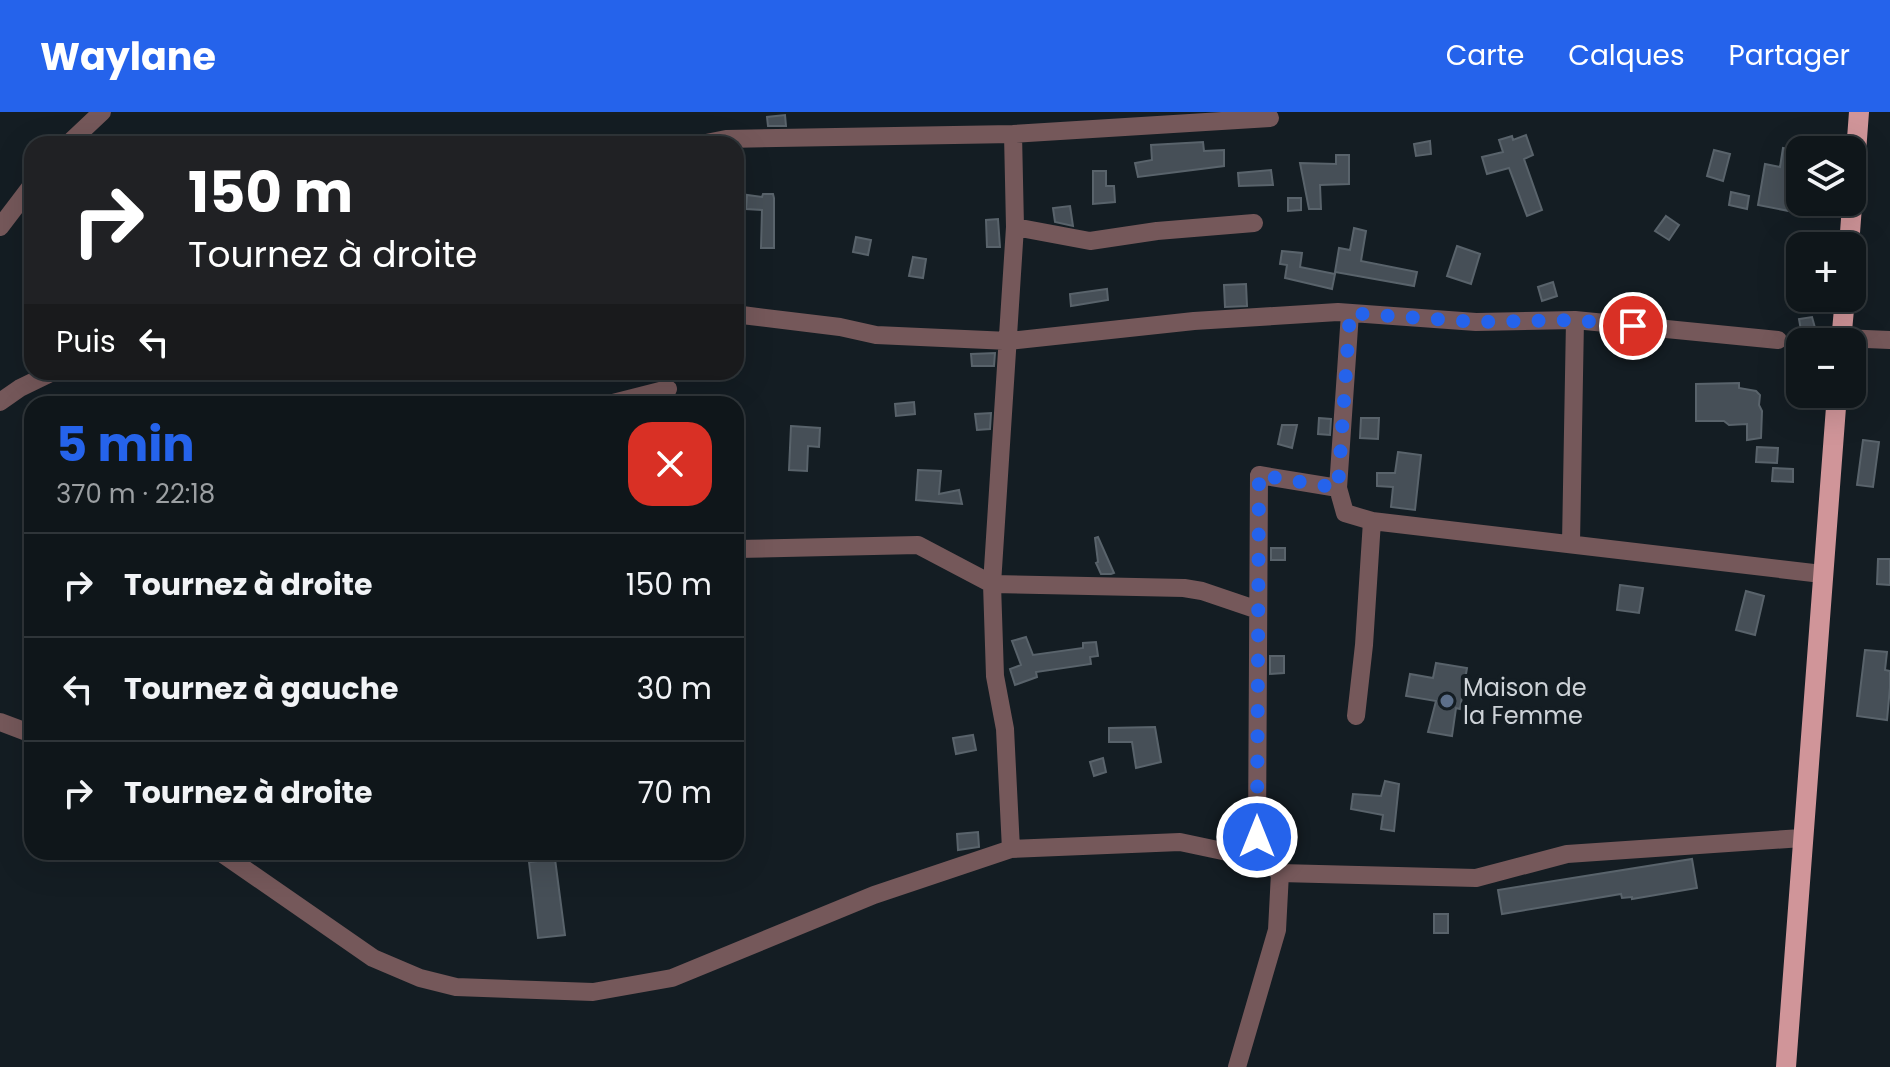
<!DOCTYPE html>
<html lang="fr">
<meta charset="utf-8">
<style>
:root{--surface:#0f161a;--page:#181f23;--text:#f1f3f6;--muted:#9b9fa2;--line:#2f3539;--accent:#2563eb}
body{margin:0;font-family:Poppins,sans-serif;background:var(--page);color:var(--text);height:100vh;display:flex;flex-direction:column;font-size:30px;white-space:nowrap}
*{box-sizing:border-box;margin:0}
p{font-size:26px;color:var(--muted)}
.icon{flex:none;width:44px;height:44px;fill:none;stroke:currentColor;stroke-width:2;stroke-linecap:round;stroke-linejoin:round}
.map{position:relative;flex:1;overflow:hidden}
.details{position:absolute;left:24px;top:284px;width:720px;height:464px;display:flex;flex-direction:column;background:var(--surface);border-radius:24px;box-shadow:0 8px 32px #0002,0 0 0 2px var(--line)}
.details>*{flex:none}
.hud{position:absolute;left:24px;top:24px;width:720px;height:244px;border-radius:24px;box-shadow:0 8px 32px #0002,0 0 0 2px var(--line);background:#202124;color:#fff;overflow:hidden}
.fabs{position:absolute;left:1786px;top:24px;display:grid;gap:16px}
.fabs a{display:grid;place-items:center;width:80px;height:80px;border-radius:16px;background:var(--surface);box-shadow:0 8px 32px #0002,0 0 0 2px var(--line);font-size:40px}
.pin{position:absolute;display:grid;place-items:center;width:68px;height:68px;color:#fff;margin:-34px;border:4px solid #fff;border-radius:50%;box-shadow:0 2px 8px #0007}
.me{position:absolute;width:88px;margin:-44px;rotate:0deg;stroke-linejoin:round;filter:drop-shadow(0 0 6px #0008)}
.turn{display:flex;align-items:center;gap:28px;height:168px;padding:0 32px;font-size:36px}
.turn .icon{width:104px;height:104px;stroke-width:2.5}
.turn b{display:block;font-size:56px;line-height:68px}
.then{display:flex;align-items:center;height:76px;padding:0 32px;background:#0003;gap:16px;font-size:30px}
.round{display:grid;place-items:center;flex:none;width:84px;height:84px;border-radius:24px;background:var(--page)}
.overview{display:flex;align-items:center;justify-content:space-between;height:136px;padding:0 32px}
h1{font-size:48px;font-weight:700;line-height:60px;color:var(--accent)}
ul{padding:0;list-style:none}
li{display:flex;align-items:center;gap:24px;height:104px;padding:0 32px;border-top:2px solid var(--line)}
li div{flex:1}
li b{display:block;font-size:30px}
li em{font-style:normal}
header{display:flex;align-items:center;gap:48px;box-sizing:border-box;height:112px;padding:0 40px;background:var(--accent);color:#fff}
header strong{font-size:38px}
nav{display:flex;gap:44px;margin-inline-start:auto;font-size:28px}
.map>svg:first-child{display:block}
</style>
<header>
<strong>Waylane</strong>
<nav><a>Carte</a><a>Calques</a><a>Partager</a></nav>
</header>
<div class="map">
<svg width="1890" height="955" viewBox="0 0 1890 955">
<rect width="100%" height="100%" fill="#141d23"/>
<path fill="#464f57" stroke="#59636b" stroke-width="2" d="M 785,3 L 786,14 L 768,14 L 767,5 Z
M 1526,23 L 1533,43 L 1524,47 L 1542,98 L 1527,104 L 1509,56 L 1487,62 L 1482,45 L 1503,40 L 1499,28 L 1512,24 L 1513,28 Z
M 1430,29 L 1431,42 L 1416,44 L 1414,32 Z
M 1203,30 L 1204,39 L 1224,38 L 1224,54 L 1138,65 L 1135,51 L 1152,48 L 1151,33 Z
M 1783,36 L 1800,39 L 1800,62 L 1794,100 L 1758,93 L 1765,52 L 1780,55 Z
M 1714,38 L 1730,42 L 1723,69 L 1707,64 Z
M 1336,43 L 1349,43 L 1349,72 L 1320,73 L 1321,97 L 1309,97 L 1300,51 L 1336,52 Z
M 1271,58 L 1273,73 L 1239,74 L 1238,61 Z
M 1093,59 L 1106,59 L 1106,74 L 1114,74 L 1115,90 L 1093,92 Z
M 1731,80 L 1749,84 L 1747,97 L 1729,93 Z
M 763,82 L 773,82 L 774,86 L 774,136 L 761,136 L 762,98 L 746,97 L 747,83 L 762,85 Z
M 1288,86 L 1301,86 L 1301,98 L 1288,99 Z
M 1070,94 L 1073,114 L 1055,110 L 1053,96 Z
M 1666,104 L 1679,113 L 1669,128 L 1655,119 Z
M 998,107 L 1000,135 L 987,135 L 986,108 Z
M 1354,116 L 1366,119 L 1361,149 L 1417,160 L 1414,174 L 1335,160 L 1339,136 L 1350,138 Z
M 856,125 L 871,128 L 868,143 L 853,140 Z
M 1457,134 L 1480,142 L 1471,172 L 1447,164 Z
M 1282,139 L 1302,141 L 1300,155 L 1335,162 L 1332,177 L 1285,166 L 1287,153 L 1280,152 Z
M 913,145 L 926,147 L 923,166 L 909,164 Z
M 1553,170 L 1557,184 L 1542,189 L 1538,175 Z
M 1246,172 L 1247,194 L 1225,195 L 1224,173 Z
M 1107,177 L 1108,188 L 1071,194 L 1070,182 Z
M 1812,205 L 1819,230 L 1803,230 L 1799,207 Z
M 995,241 L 994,254 L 972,254 L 971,242 Z
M 1739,271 L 1739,276 L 1756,279 L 1760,283 L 1759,293 L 1762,299 L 1761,326 L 1747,328 L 1747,312 L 1729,313 L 1724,309 L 1696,309 L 1696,272 Z
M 914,290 L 915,302 L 896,304 L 895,292 Z
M 991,301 L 990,317 L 977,318 L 975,302 Z
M 1319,306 L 1331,307 L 1330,323 L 1318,322 Z
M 1361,306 L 1379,306 L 1378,327 L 1360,326 Z
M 1282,313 L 1297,313 L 1292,336 L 1278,332 Z
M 791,314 L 820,316 L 819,335 L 808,334 L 807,359 L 789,358 Z
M 1863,328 L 1879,330 L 1873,375 L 1857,373 Z
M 1757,335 L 1778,336 L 1777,351 L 1756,350 Z
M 1398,340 L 1421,343 L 1415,398 L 1391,395 L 1393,375 L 1377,374 L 1377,361 L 1395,361 Z
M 1773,356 L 1793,357 L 1793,370 L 1772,369 Z
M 918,358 L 941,359 L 939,382 L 959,378 L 962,392 L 916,388 Z
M 1098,425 L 1114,461 L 1111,462 L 1101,462 L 1096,451 L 1098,450 L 1095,426 Z
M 1271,436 L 1285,436 L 1285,448 L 1271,448 Z
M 1878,447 L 1890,447 L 1890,473 L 1877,472 Z
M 1620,473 L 1643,476 L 1639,501 L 1617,498 Z
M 1746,479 L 1764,484 L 1755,523 L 1736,518 Z
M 1026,525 L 1033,543 L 1083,536 L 1083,531 L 1096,530 L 1098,544 L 1090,545 L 1091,552 L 1036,560 L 1037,565 L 1015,573 L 1010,557 L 1021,553 L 1012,529 Z
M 1865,538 L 1887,540 L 1885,558 L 1890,559 L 1890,575 L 1887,608 L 1857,604 Z
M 1270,544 L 1284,544 L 1284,561 L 1270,562 Z
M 1436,551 L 1467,556 L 1460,597 L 1456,596 L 1452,624 L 1428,620 L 1436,589 L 1406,584 L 1410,562 L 1433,566 Z
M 1155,615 L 1161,650 L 1136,656 L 1132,630 L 1109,630 L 1109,616 Z
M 973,623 L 976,638 L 956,642 L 953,626 Z
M 1103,646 L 1106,660 L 1094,664 L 1090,650 Z
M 1385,669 L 1399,672 L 1394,719 L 1381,717 L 1383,703 L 1351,697 L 1353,682 L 1381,684 Z
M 978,720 L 979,735 L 958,738 L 957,722 Z
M 555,747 L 565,823 L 538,826 L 529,750 Z
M 1692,747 L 1697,776 L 1632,787 L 1632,785 L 1622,786 L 1621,782 L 1502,802 L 1498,778 Z
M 1434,802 L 1448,802 L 1448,821 L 1434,821 Z"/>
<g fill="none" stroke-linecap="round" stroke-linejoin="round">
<path stroke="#4d545a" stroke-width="3" stroke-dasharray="8 4" stroke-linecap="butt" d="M 736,242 L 740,218
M 679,269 L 693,260"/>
<path stroke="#75585a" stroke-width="18" d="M 68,32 L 102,0
M 701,32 L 726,27 L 1013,22 L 1270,6
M 0,115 L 32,73
M 1015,115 L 1090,129 L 1157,119 L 1254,111
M 1350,201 L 1338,376 L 1345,401 L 1372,409 L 1822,462
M 742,203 L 840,215 L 876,223 L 1009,229 L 1194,209 L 1338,200 L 1476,210 L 1575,208 L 1778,228
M 1842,226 L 1890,228
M 0,290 L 20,276 L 53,260
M 609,292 L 668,277
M 1338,376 L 1259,363 L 1257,725 L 1265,748 L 1280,761 L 1476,766 L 1567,742 L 1802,726
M 1571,431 L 1575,208
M 736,437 L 918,433 L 992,472 L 1184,476 L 1202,479 L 1258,498
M 1356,604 L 1364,533 L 1372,409
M 0,610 L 32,622
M 1011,737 L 1005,617 L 995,564 L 992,472 L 1015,115 L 1013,22
M 220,740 L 373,846 L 420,866 L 456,875 L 593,880 L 672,866 L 874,783 L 1011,737 L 1180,730 L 1265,748
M 1237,955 L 1277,818 L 1280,761"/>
<path stroke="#d09599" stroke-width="20" d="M 1849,134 L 1859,0
M 1841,230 L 1845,186
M 1786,955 L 1837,282"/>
</g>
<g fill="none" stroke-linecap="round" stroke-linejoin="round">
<path stroke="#2563eb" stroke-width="14" stroke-dasharray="0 25.2" d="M 1257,725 L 1259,363 L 1338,376 L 1350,201 L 1476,210 L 1575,208 L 1633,214"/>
</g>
<circle fill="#5c6f8a" stroke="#141d23" stroke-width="3" cx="1447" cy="589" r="8"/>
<g text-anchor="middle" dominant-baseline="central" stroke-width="8" stroke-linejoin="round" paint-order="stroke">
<g font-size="24" fill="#cdd2d7" stroke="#141d23" text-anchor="start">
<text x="1463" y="575">Maison de<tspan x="1463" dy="28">la Femme</tspan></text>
</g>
</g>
</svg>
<div class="fabs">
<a><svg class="icon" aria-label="layers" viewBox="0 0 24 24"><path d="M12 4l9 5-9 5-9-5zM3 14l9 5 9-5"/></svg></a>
<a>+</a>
<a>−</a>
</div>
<div class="pin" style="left:1633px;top:214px;background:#d93025"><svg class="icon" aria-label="arrive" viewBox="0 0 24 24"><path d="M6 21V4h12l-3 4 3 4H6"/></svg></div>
<svg class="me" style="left:1257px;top:725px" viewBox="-20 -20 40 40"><circle r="17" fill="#2563eb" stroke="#fff" stroke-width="3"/><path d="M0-11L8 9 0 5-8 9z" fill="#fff"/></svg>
<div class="hud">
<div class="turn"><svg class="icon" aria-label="right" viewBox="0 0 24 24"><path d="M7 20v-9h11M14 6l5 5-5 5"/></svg><div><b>150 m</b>Tournez à droite</div></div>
<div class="then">Puis<svg class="icon" aria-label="left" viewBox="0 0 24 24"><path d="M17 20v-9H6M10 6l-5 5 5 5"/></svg></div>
</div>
<section class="details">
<div class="overview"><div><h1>5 min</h1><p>370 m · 22:18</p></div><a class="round" style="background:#d93025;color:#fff"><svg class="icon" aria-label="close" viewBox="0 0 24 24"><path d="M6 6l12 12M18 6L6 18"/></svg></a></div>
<ul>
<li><svg class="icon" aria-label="right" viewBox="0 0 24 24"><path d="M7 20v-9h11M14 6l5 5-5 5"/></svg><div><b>Tournez à droite</b></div><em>150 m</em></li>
<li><svg class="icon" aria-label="left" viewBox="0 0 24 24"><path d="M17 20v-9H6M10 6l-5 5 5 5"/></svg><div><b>Tournez à gauche</b></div><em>30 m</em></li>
<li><svg class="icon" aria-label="right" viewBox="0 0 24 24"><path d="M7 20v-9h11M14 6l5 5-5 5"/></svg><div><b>Tournez à droite</b></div><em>70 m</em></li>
</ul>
</section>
</div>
